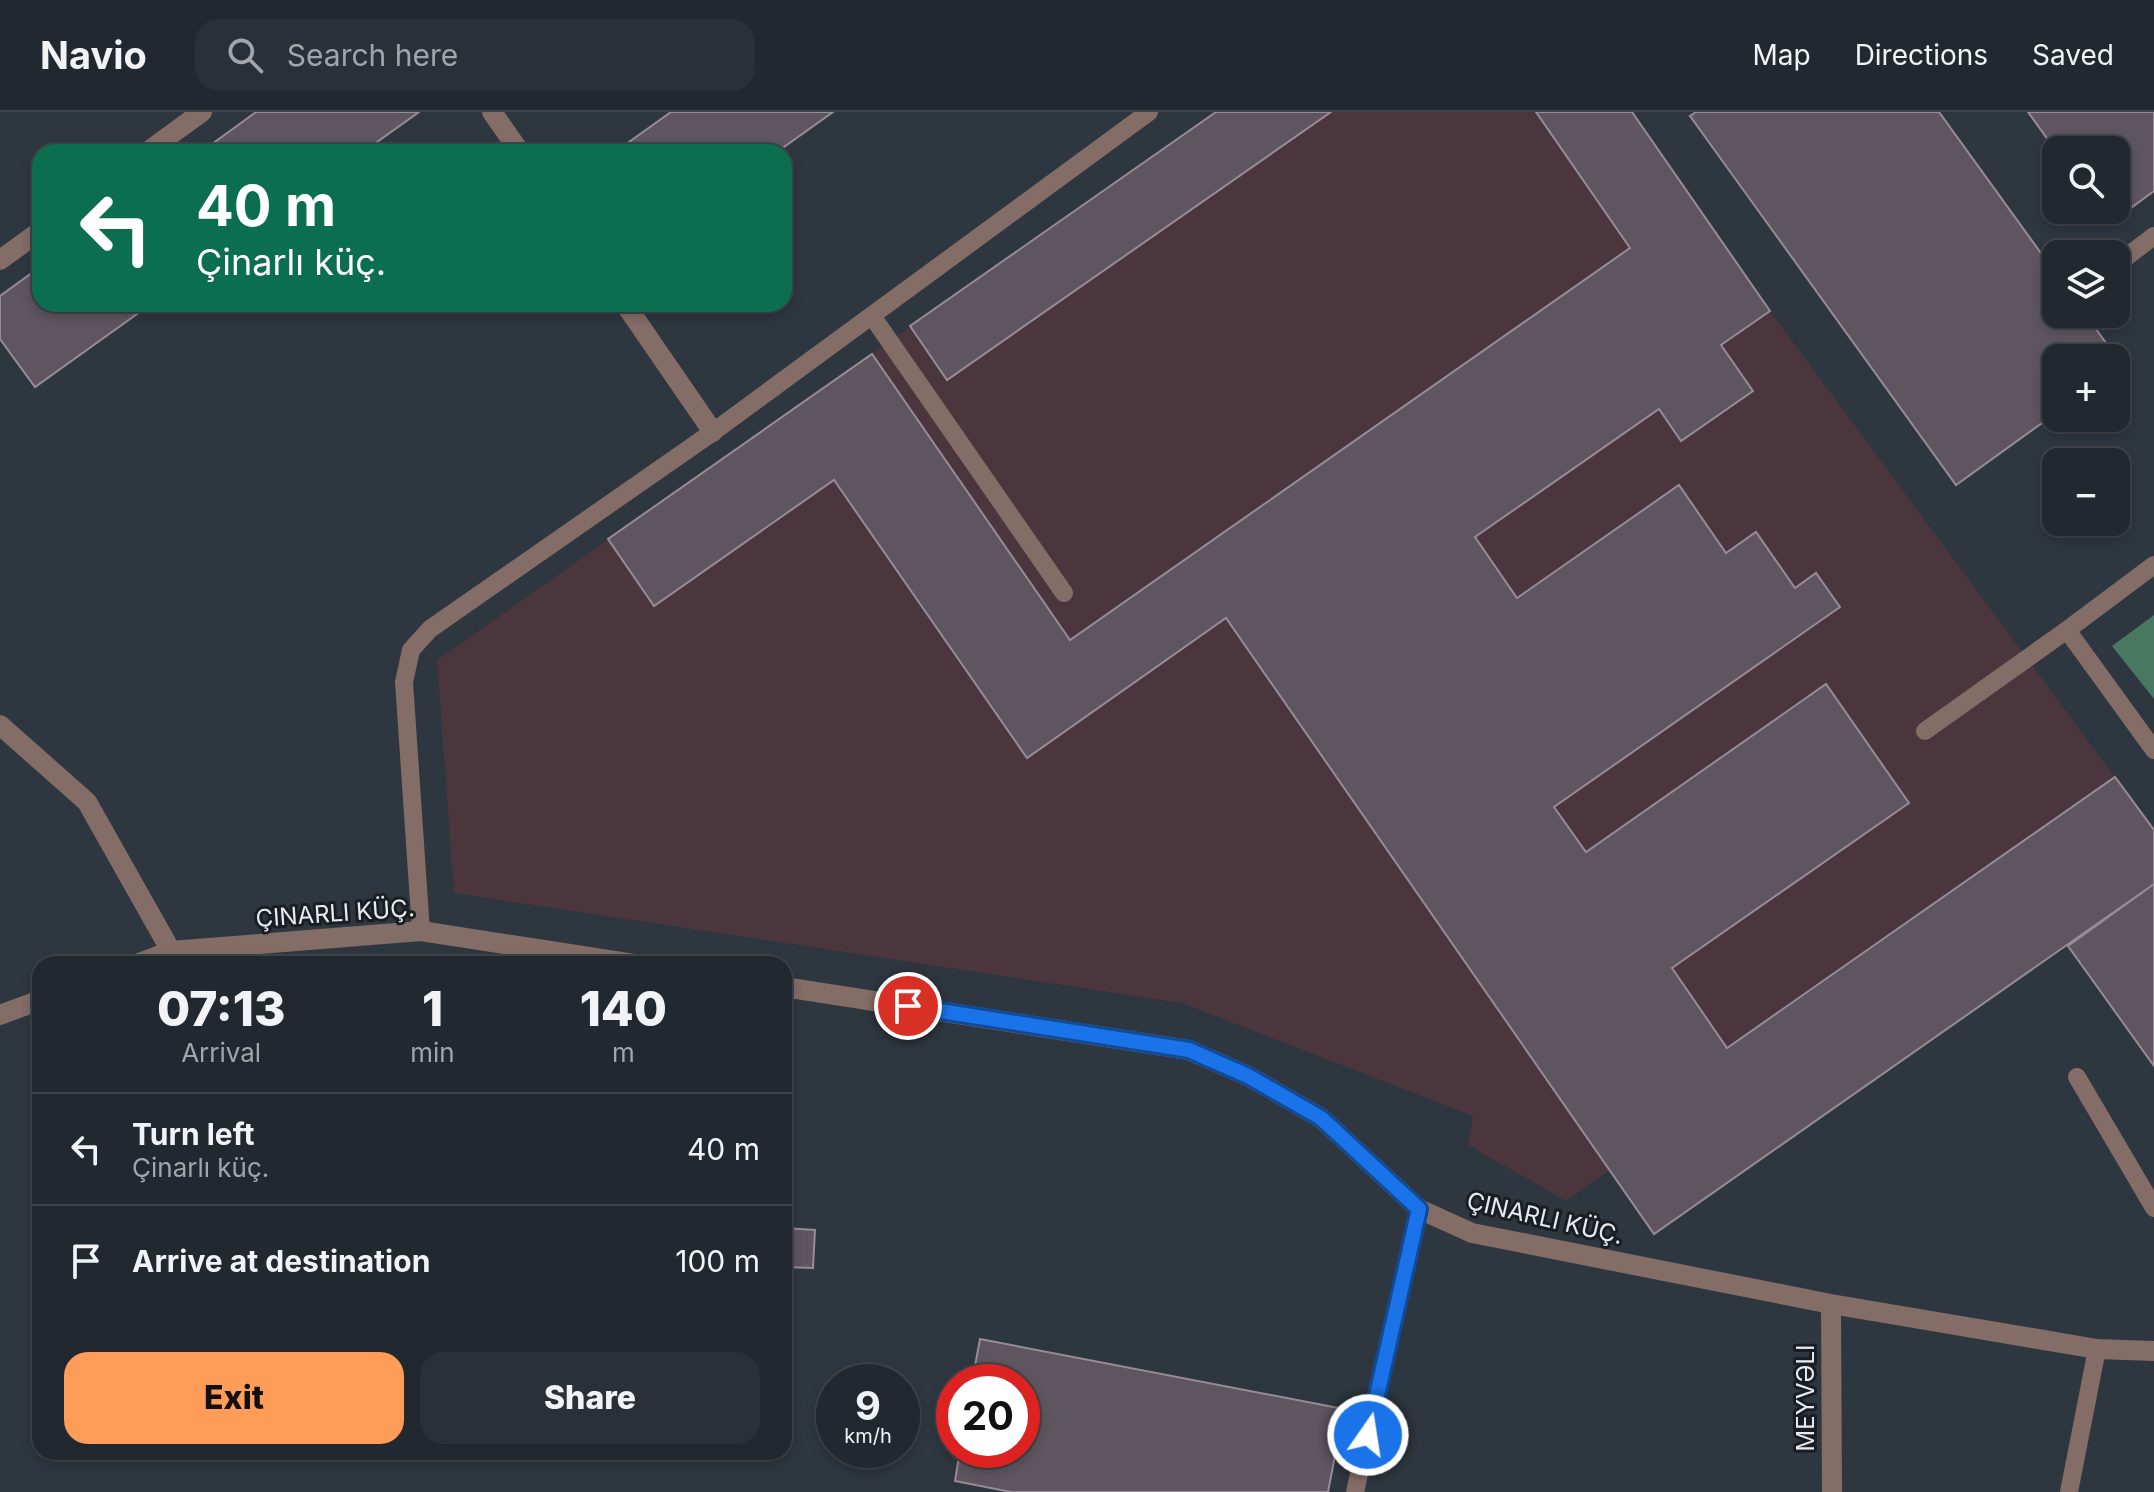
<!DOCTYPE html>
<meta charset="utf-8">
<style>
:root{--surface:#22282f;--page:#2a3037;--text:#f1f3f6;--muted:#a2a6aa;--line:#3f444b;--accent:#fe9c58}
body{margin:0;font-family:Inter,sans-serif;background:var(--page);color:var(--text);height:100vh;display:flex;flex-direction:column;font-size:30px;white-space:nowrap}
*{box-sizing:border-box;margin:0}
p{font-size:26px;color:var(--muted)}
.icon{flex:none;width:44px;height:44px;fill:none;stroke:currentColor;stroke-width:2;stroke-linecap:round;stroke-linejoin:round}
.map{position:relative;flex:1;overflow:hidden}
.panel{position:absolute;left:32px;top:844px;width:760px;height:504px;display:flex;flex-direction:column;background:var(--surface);border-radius:24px;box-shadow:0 4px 12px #0003,0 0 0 2px var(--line)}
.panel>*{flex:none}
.guide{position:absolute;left:32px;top:32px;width:760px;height:168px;border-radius:24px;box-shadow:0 4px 12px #0003,0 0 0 2px var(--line);background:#0b6e4f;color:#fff;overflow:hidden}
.fabs{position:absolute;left:2042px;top:24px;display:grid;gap:16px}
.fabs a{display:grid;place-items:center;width:88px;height:88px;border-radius:16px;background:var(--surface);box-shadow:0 4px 12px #0003,0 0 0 2px var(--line);font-size:40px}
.speed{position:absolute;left:816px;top:1252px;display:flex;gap:16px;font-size:40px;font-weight:700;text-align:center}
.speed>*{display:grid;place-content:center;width:104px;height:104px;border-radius:50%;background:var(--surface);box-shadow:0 4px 12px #0003,0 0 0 2px var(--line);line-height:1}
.speed small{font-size:20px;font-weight:400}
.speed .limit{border:12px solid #d22;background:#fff;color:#111}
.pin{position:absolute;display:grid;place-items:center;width:68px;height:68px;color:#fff;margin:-34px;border:4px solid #fff;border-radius:50%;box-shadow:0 2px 8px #0007}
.me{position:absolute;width:88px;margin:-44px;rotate:13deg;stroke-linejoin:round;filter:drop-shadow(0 0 6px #0008)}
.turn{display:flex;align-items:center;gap:28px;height:168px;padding:0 32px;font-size:36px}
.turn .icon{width:104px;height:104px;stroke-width:2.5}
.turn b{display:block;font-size:56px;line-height:68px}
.eta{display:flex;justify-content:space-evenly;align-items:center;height:136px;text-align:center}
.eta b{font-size:48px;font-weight:800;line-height:56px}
.action{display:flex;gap:16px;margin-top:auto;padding:16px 32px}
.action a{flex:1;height:92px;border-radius:24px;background:var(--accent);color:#111;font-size:32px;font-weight:800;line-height:92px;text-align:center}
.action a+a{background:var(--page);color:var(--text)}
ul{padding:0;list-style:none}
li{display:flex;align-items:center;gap:24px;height:112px;padding:0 32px;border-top:2px solid var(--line)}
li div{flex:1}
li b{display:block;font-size:30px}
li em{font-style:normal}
header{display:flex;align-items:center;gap:48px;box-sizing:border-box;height:112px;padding:0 40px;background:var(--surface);border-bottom:2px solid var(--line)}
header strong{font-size:38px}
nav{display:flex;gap:44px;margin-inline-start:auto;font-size:28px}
.search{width:560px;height:72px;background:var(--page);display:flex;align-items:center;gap:20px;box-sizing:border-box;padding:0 28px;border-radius:24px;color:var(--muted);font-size:30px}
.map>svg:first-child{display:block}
</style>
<header>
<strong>Navio</strong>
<div class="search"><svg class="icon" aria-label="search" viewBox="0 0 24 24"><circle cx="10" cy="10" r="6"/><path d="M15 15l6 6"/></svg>Search here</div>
<nav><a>Map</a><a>Directions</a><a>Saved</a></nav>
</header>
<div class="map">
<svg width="2154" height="1380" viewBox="0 0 2154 1380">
<rect width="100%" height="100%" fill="#2e363f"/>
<path fill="#4a363c" d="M 1216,0 L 1632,0 L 1770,199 L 2154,718 L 2154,772 L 1654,1122 L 1610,1058 L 1566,1089 L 1468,1033 L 1473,1004 L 1182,891 L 454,781 L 437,548 Z"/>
<path fill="#48785f" d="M 2154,503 L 2154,587 L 2112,534 Z"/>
<path fill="#5e555f" stroke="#968c97" stroke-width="2" d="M 256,0 L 419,0 L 363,40 L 201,40 Z
M 671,0 L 833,0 L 777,40 L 615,40 Z
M 1216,0 L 1331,0 L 947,268 L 910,214 Z
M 1536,0 L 1632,0 L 1770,199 L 1721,233 L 1753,279 L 1681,329 L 1659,297 L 1475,425 L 1517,486 L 1679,373 L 1726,441 L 1756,420 L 1795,476 L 1816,461 L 1840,495 L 1554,695 L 1586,740 L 1826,572 L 1909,691 L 1672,856 L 1727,936 L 2115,665 L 2154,718 L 2154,772 L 1654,1122 L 1226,506 L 1027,646 L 834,368 L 654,494 L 608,427 L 872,242 L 1070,528 L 1630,136 Z
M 1696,0 L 1939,0 L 2056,162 L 2056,202 L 2085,202 L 2122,253 L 2116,257 L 2116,246 L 2056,246 L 2056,301 L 1956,373 L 1690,4 Z
M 2028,0 L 2154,0 L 2154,79 L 2109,112 L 2099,98 L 2116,98 L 2116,38 L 2056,39 Z
M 40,155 L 40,192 L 151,192 L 35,275 L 0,227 L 0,184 Z
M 2154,772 L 2154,954 L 2068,834 Z
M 784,1116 L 815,1118 L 813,1156 L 784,1155 Z
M 980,1227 L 1344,1297 L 1328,1380 L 1011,1380 L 955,1369 L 960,1338 L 1022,1338 L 1022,1270 L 972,1270 Z"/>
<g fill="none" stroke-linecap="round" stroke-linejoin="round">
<path stroke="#836d66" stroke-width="18" d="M 2125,146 L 2154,124
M 872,204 L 1064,481
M 2154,453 L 2067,518 L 2154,638
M 1925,619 L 2067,518
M 421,819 L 404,570 L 411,538 L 430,517 L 713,320 L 1149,0
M 2077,965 L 2154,1096
M 1355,1380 L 1419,1097
M 2069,1380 L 2097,1237"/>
<path stroke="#836d66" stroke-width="20" d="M 492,0 L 520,40
M 147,40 L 202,0
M 0,148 L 40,119
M 625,192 L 713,320
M 0,613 L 87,690 L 171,839
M 136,852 L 171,839 L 421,819 L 634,852
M 784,875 L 1189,938 L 1248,964 L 1321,1006 L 1419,1097 L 1472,1121 L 1831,1192 L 2097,1237 L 2154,1239
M 0,903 L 40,888
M 1831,1192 L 1832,1380"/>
</g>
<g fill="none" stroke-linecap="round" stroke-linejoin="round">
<defs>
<path id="route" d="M 908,894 L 1189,938 L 1248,964 L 1321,1006 L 1419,1097 L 1368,1323"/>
</defs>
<use href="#route" stroke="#114b97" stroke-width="20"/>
<use href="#route" stroke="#1a73e8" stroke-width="14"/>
</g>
<g text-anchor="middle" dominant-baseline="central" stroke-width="6" stroke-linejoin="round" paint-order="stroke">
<g font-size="24" fill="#e6ebf1" stroke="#1a1d21">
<text transform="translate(335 801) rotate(-4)">ÇINARLI KÜÇ.</text>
<text transform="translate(1545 1106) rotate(13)">ÇINARLI KÜÇ.</text>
<text transform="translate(1805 1286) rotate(-90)">MEYVƏLI</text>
</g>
</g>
</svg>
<div class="fabs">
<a><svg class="icon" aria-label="search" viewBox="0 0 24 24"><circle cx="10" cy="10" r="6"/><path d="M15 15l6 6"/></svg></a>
<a><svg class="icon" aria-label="layers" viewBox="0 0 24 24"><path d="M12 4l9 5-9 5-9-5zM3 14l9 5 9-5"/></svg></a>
<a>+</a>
<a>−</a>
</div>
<div class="speed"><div>9<small>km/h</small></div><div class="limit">20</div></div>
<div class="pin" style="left:908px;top:894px;background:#d93025"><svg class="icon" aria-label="arrive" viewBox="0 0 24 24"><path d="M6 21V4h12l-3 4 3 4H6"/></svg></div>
<svg class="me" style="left:1368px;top:1323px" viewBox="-20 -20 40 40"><circle r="17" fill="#1a73e8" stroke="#fff" stroke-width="3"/><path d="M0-11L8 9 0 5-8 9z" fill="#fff"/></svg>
<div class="guide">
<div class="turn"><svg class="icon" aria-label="left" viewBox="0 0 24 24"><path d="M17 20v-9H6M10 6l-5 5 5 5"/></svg><div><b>40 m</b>Çinarlı küç.</div></div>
</div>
<section class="panel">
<div class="eta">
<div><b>07:13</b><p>Arrival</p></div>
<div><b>1</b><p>min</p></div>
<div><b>140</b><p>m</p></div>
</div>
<ul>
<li><svg class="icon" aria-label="left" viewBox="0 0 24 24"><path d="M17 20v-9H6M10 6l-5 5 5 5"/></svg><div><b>Turn left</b><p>Çinarlı küç.</p></div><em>40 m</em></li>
<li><svg class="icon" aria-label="arrive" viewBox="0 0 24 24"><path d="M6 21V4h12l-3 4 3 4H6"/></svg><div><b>Arrive at destination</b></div><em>100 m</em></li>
</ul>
<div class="action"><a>Exit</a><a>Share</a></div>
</section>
</div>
